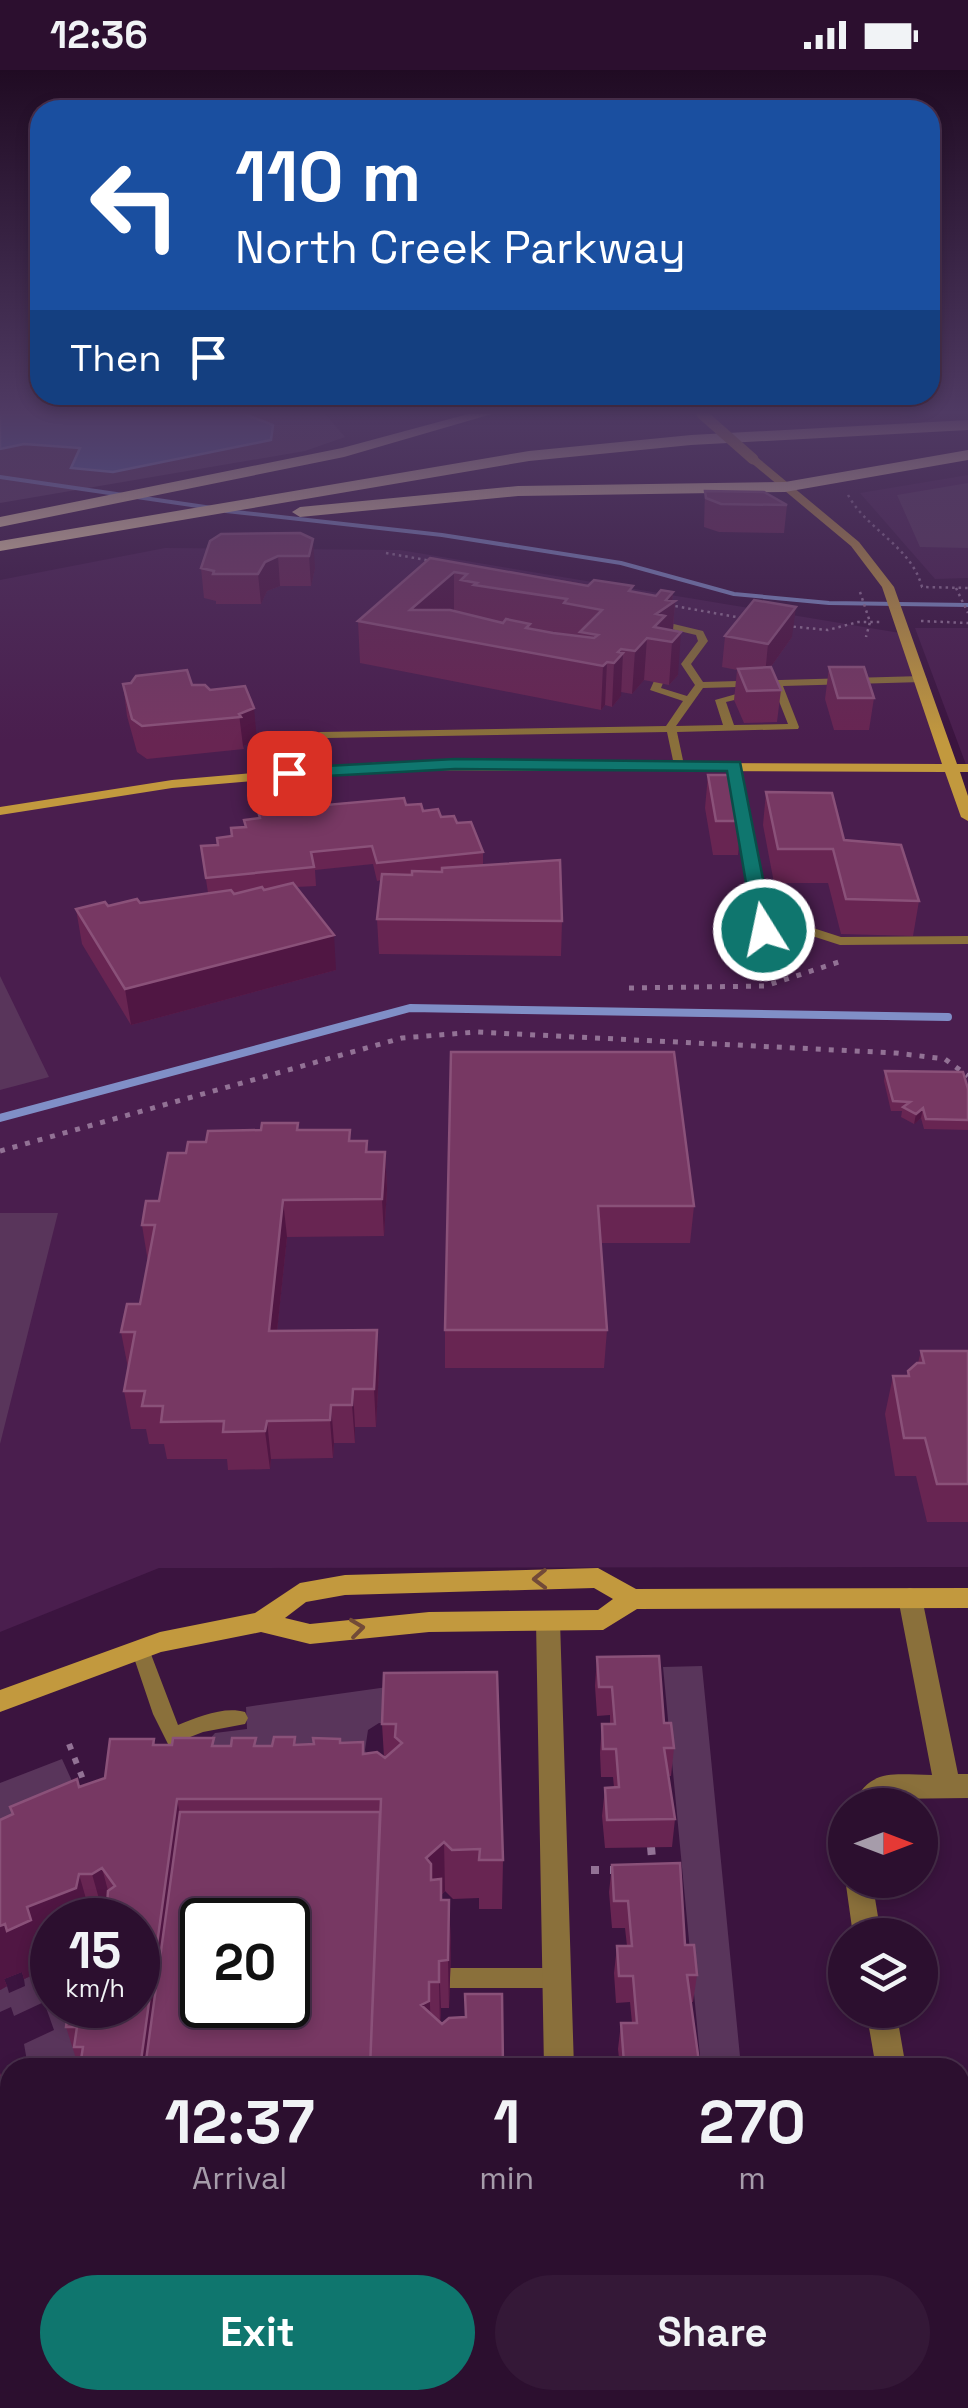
<!DOCTYPE html>
<style>
:root{--surface:#2c0f2f;--page:#341837;--text:#f1f3f6;--muted:#a69caa;--line:#482f4b;--accent:#0f766e}
body{margin:0;font-family:"Space Grotesk",sans-serif;background:var(--page);color:var(--text);height:100vh;display:flex;flex-direction:column;font-size:38px;white-space:nowrap}
*{box-sizing:border-box;margin:0}
p{font-size:32px;color:var(--muted)}
.icon{flex:none;width:55px;height:55px;fill:none;stroke:currentColor;stroke-width:2;stroke-linecap:round;stroke-linejoin:round}
.map{position:relative;flex:1;overflow:hidden}
.sheet{position:absolute;left:0px;top:1988px;width:970px;height:352px;display:flex;flex-direction:column;background:var(--surface);border-radius:30px 30px 0 0;box-shadow:0 5px 15px #0003,0 0 0 2px var(--line)}
.sheet>*{flex:none}
.hud{position:absolute;left:30px;top:30px;width:910px;height:305px;border-radius:30px;box-shadow:0 5px 15px #0003,0 0 0 2px var(--line);background:#1a4fa0;color:#fff;overflow:hidden}
.needle{width:65px;rotate:90deg}
.tools{position:absolute;left:828px;top:1718px;display:grid;gap:20px}
.tools a{display:grid;place-items:center;width:110px;height:110px;border-radius:50%;background:var(--surface);box-shadow:0 5px 15px #0003,0 0 0 2px var(--line);font-size:50px}
.speed{position:absolute;left:30px;top:1828px;display:flex;gap:20px;font-size:50px;font-weight:700;text-align:center}
.speed>*{display:grid;place-content:center;width:130px;height:130px;border-radius:50%;background:var(--surface);box-shadow:0 5px 15px #0003,0 0 0 2px var(--line);line-height:1}
.speed small{font-size:25px;font-weight:400}
.speed .limit{border:5px solid #111;border-radius:15px;background:#fff;color:#111}
.pin{position:absolute;display:grid;place-items:center;width:85px;height:85px;color:#fff;margin:-42px;border-radius:20px;box-shadow:0 5px 15px #0006}
.me{position:absolute;width:110px;margin:-55px;rotate:350deg;stroke-linejoin:round;filter:drop-shadow(0 0 8px #0008)}
.turn{display:flex;align-items:center;gap:35px;height:210px;padding:0 40px;font-size:45px}
.turn .icon{width:130px;height:130px;stroke-width:2.5}
.turn b{display:block;font-size:70px;line-height:85px}
.then{display:flex;align-items:center;height:95px;padding:0 40px;background:#0003;gap:20px;font-size:38px}
.eta{display:flex;justify-content:space-evenly;align-items:center;height:170px;text-align:center}
.eta b{font-size:60px;font-weight:700;line-height:70px}
.button{display:flex;gap:20px;margin-top:auto;padding:20px 40px}
.button a{flex:1;height:115px;border-radius:60px;background:var(--accent);color:#fff;font-size:40px;font-weight:700;line-height:115px;text-align:center}
.button a+a{background:var(--page);color:var(--text)}
.status{display:flex;justify-content:space-between;align-items:center;height:70px;padding:0 50px;background:var(--surface);direction:ltr}
.status svg{height:28px;fill:currentColor}
.map>svg:first-child{display:block}
</style>
<div class="status"><b>12:36</b><svg viewBox="0 0 49 12"><path d="M0 12V9h3v3zM5 12V6h3v6zM10 12V3h3v9zM15 12V0h3v12zM26 1h20v11H26zM47 4h2v5h-2z"/></svg></div>
<div class="map">
<svg width="968" height="2338" viewBox="0 0 968 2338">
<rect width="100%" height="100%" fill="#3b143f"/>
<path fill="#4a1e4e" d="M 968,405 L 968,508 L 935,509 L 860,423 Z
M 165,478 L 400,480 L 906,564 L 968,747 L 968,1497 L 159,1498 L 0,1562 L 0,510 Z
M 915,558 L 968,558 L 968,700 Z"/>
<path fill="#59355b" d="M 0,344 L 325,344 L 345,367 L 305,381 L 0,433 Z
M 968,413 L 968,478 L 920,477 L 897,425 Z
M 0,906 L 49,1007 L 0,1020 Z
M 0,1143 L 58,1143 L 0,1374 Z
M 702,1596 L 741,1997 L 701,1997 L 663,1597 Z
M 480,1604 L 387,1654 L 379,1653 L 368,1660 L 365,1680 L 369,1695 L 202,1678 L 215,1663 L 247,1659 L 246,1637 Z
M 62,1689 L 82,1733 L 0,1770 L 0,1713 Z
M 52,1881 L 52,1935 L 105,1935 L 82,1997 L 28,1997 L 24,1974 L 54,1960 L 44,1932 L 14,1946 L 11,1937 L 0,1942 L 0,1920 L 7,1916 L 9,1923 L 25,1916 L 24,1909 L 47,1898 L 43,1885 Z"/>
<path fill="#5070b5" stroke="#808fc7" stroke-width="2.5" d="M 0,344 L 245,344 L 273,355 L 271,370 L 113,402 L 71,398 L 80,378 L 24,374 L 0,379 Z"/>
<g fill="none" stroke-linecap="round" stroke-linejoin="round">
<path stroke="#808fc7" stroke-width="4" d="M 0,407 L 212,438
M 226,441 L 442,465 L 621,493 L 734,524 L 829,533 L 968,535"/>
<path stroke="#808fc7" stroke-width="8" d="M 0,1048 L 410,938 L 948,947"/>
<path stroke="#927295" stroke-width="2.5" stroke-dasharray="2.5 4" stroke-linecap="butt" d="M 848,425 C 868,461 911,476 922,517 L 968,518
M 386,483 L 432,491
M 956,518 L 968,543
M 860,522 L 870,552 L 866,567
M 669,535 L 742,548
M 921,551 L 968,553
M 787,556 L 828,560 L 858,552 L 880,552"/>
<path stroke="#927295" stroke-width="5" stroke-dasharray="5 8" stroke-linecap="butt" d="M 629,918 L 765,916 L 845,890
M 0,1081 L 402,968 L 476,962 L 896,983 L 945,989 L 968,1006"/>
<path stroke="#927295" stroke-width="6" stroke-dasharray="6 9" stroke-linecap="butt" d="M 69,1674 L 86,1717"/>
<path stroke="#927295" stroke-width="8" stroke-dasharray="8 11" stroke-linecap="butt" d="M 651,1777 L 653,1799
M 591,1800 L 615,1800"/>
<path fill="#8a703b" fill-rule="evenodd" d="M 657,550 L 703,561 L 708,571 L 691,594 L 703,612 L 922,606 L 927,609 L 922,612 L 783,616 L 799,657 L 798,659 L 677,662 L 684,695 L 679,698 L 674,695 L 667,662 L 326,668 L 330,700 L 325,703 L 320,700 L 315,665 L 320,662 L 666,656 L 683,631 L 650,620 L 654,611 L 658,610 L 663,613 L 661,618 L 687,626 L 695,615 L 681,594 L 698,571 L 696,565 L 654,555 L 654,551 ZM 773,616 L 788,654 L 734,655 L 726,632 L 751,626 L 751,622 L 747,621 L 715,630 L 723,655 L 676,656 L 703,618 Z
M 734,693 L 739,696 L 768,856 L 810,857 L 841,867 L 968,866 L 968,874 L 840,875 L 809,865 L 759,863 L 729,696 Z
M 140,1571 L 147,1573 L 149,1579 L 178,1655 C 198,1647 224,1636 245,1642 L 248,1648 L 245,1654 L 203,1662 L 185,1669 L 194,1686 L 191,1692 L 184,1695 L 177,1692 L 153,1644 L 131,1579 L 133,1573 Z
M 450,1898 L 557,1898 L 565,1901 L 568,1908 L 565,1915 L 557,1918 L 450,1918 L 442,1915 L 439,1908 L 442,1901 Z
M 735,2330 L 761,2330 L 762,2338 L 736,2338 Z"/>
<path fill="#8a703b" fill-rule="evenodd" d="M 910,1518 L 919,1521 L 922,1528 L 958,1704 L 968,1704 L 968,1728 L 887,1729 L 882,1735 L 853,1735 C 870,1697 895,1705 932,1705 L 898,1528 L 901,1521 Z
M 548,1541 L 557,1544 L 560,1551 L 574,1998 L 544,1998 L 536,1551 L 539,1544 Z
M 845,1808 L 872,1810 L 881,1865 L 853,1865 Z
M 866,1940 L 896,1940 L 906,1998 L 876,1998 Z
M 960,2318 L 968,2338 L 934,2338 L 932,2330 L 960,2330 Z
M 551,2330 L 585,2330 L 586,2338 L 552,2338 Z"/>
<path fill="#c2993e" fill-rule="evenodd" d="M 749,387 L 757,387 L 859,472 L 894,517 L 957,694 L 968,694 L 968,702 L 960,702 L 968,726 L 968,751 L 961,747 L 945,702 L 383,700 L 172,718 L 0,745 L 0,737 L 172,710 L 383,692 L 942,694 L 882,517 L 851,476 L 749,391 Z
M 598,1498 L 636,1519 L 968,1518 L 968,1538 L 637,1539 L 603,1560 L 429,1562 L 310,1574 L 261,1562 L 161,1582 L 0,1642 L 0,1620 L 160,1562 L 255,1543 L 300,1513 L 345,1505 ZM 594,1518 L 613,1529 L 598,1540 L 429,1542 L 310,1554 L 285,1548 L 306,1532 L 345,1525 Z"/>
<path fill="#f7deac" fill-rule="evenodd" d="M 468,344 L 492,344 L 344,387 L 0,457 L 0,447 L 342,378 Z
M 968,350 L 968,360 L 691,375 L 529,391 L 0,481 L 0,471 L 529,381 L 691,365 Z
M 968,380 L 968,390 L 785,422 L 518,426 L 300,447 L 292,442 L 300,437 L 518,416 L 785,412 Z"/>
<path stroke="#c2993e" stroke-width="11" d="M 702,344 L 753,389"/>
</g>
<path fill="#682552" d="M 705,421 L 787,435 L 784,463 L 719,462 L 704,457 Z
M 300,463 L 315,498 L 311,516 L 280,516 L 267,521 L 261,534 L 216,534 L 216,531 L 204,528 L 201,498 Z
M 430,488 L 656,526 L 673,522 L 672,531 L 675,531 L 673,561 L 678,605 L 669,615 L 644,610 L 632,624 L 621,622 L 621,626 L 612,637 L 605,635 L 601,640 L 360,593 L 358,551 Z
M 725,566 L 792,567 L 770,598 L 781,620 L 777,652 L 744,653 L 734,630 L 737,600 L 722,597 Z
M 829,597 L 874,628 L 869,660 L 834,660 L 825,629 Z
M 123,614 L 192,615 L 210,620 L 245,616 L 257,671 L 243,676 L 244,679 L 147,689 L 137,682 L 127,646 Z
M 708,705 L 741,751 L 738,785 L 713,785 L 705,738 Z
M 766,722 L 844,770 L 919,831 L 913,866 L 841,864 L 828,813 L 774,813 L 763,755 Z
M 406,735 L 457,753 L 483,782 L 483,796 L 562,851 L 561,886 L 379,884 L 377,849 L 382,810 L 377,811 L 373,794 L 315,800 L 316,816 L 296,817 L 336,900 L 131,955 L 82,874 L 76,839 L 140,833 L 208,823 L 201,776 L 218,775 L 231,766 L 245,757 L 244,750 Z
M 451,982 L 694,1136 L 690,1173 L 600,1173 L 607,1260 L 604,1298 L 445,1298 L 445,1260 Z
M 885,1001 L 968,1019 L 968,1060 L 924,1059 L 921,1048 L 914,1054 L 901,1047 L 902,1041 L 891,1041 L 884,1011 Z
M 298,1053 L 298,1060 L 351,1071 L 367,1071 L 368,1082 L 385,1082 L 387,1119 L 384,1166 L 287,1167 L 277,1261 L 379,1298 L 376,1357 L 355,1357 L 355,1373 L 334,1373 L 333,1388 L 271,1389 L 270,1399 L 228,1400 L 227,1389 L 167,1389 L 164,1374 L 149,1374 L 146,1359 L 131,1359 L 124,1321 L 128,1298 L 121,1262 L 140,1234 L 148,1192 L 142,1155 L 159,1131 L 186,1083 L 206,1072 Z
M 921,1281 L 968,1281 L 968,1452 L 927,1452 L 916,1406 L 895,1406 L 885,1344 L 893,1306 L 907,1306 L 908,1301 L 918,1293 Z
M 597,1587 L 664,1653 L 674,1678 L 671,1706 L 669,1706 L 675,1749 L 672,1777 L 605,1778 L 602,1746 L 605,1718 L 614,1717 L 613,1707 L 601,1707 L 600,1683 L 602,1654 L 610,1654 L 610,1645 L 597,1646 L 595,1616 Z
M 384,1603 L 503,1790 L 502,1839 L 479,1839 L 479,1828 L 453,1829 L 445,1821 L 442,1824 L 442,1830 L 449,1830 L 451,1878 L 449,1938 L 441,1938 L 440,1953 L 503,1998 L 79,1998 L 66,1957 L 138,1850 L 52,1850 L 52,1881 L 43,1885 L 47,1898 L 24,1909 L 22,1902 L 4,1909 L 7,1916 L 0,1920 L 0,1750 L 79,1717 L 105,1708 L 154,1669 L 155,1675 L 215,1676 L 272,1676 L 295,1667 L 296,1675 L 363,1672 L 364,1684 L 384,1687 L 382,1654 Z
M 612,1795 L 685,1875 L 697,1905 L 693,1932 L 691,1932 L 699,1992 L 698,1998 L 620,1998 L 618,1979 L 621,1953 L 632,1953 L 630,1932 L 616,1933 L 614,1903 L 617,1876 L 627,1876 L 625,1858 L 612,1858 L 609,1822 Z
M 0,2003 L 4,2013 L 10,2012 L 10,2177 L 8,2173 L 0,2172 Z"/>
<path fill="#501643" d="M 313,469 L 315,498 L 311,516 L 309,486 Z
M 278,486 L 280,516 L 267,521 L 261,534 L 258,504 L 265,492 Z
M 454,502 L 454,543 L 410,540 Z
M 673,522 L 672,533 L 675,531 L 672,572 L 654,569 L 656,544 Z
M 796,537 L 792,567 L 765,605 L 768,574 Z
M 681,562 L 678,605 L 669,615 L 672,572 Z
M 647,568 L 644,610 L 632,624 L 635,581 Z
M 621,579 L 621,585 L 623,583 L 621,626 L 612,637 L 614,593 Z
M 607,592 L 605,635 L 601,640 L 603,596 Z
M 254,638 L 257,671 L 243,676 L 239,644 Z
M 334,865 L 336,900 L 131,955 L 125,919 Z
M 923,1038 L 921,1048 L 914,1054 L 916,1044 Z
M 385,1082 L 387,1119 L 384,1166 L 382,1129 Z
M 283,1130 L 287,1167 L 273,1299 L 269,1261 Z
M 377,1260 L 379,1298 L 376,1357 L 374,1319 Z
M 353,1319 L 355,1357 L 355,1373 L 352,1335 Z
M 331,1335 L 334,1373 L 333,1388 L 330,1350 Z
M 267,1351 L 271,1389 L 270,1399 L 265,1361 Z
M 177,1729 L 187,1778 L 159,1998 L 140,1998 Z
M 444,1772 L 445,1821 L 442,1824 L 443,1858 L 426,1788 Z
M 102,1798 L 115,1847 L 105,1850 L 92,1804 Z
M 79,1804 L 92,1850 L 52,1850 L 52,1881 L 43,1885 L 47,1898 L 24,1909 L 22,1902 L 4,1909 L 7,1916 L 0,1920 L 0,1856 Z
M 449,1830 L 451,1878 L 449,1938 L 448,1890 Z
M 439,1891 L 441,1938 L 440,1959 L 439,1912 Z
M 429,1912 L 431,1959 L 421,1935 Z
M 95,2330 L 116,2330 L 115,2338 L 93,2338 Z"/>
<path fill="#773863" stroke="#8a5179" stroke-width="2.5" fill-rule="evenodd" d="M 705,421 L 764,422 L 787,435 L 721,434 L 706,428 Z
M 300,463 L 313,469 L 309,486 L 278,486 L 265,492 L 258,504 L 213,504 L 214,501 L 201,498 L 210,471 L 221,464 Z
M 430,488 L 588,516 L 594,510 L 633,516 L 629,521 L 656,526 L 661,520 L 673,522 L 666,530 L 675,531 L 656,544 L 665,546 L 654,557 L 681,562 L 672,572 L 647,568 L 635,581 L 621,579 L 618,582 L 623,583 L 614,593 L 607,592 L 603,596 L 358,551 ZM 454,502 L 467,504 L 461,510 L 477,513 L 474,515 L 567,529 L 564,533 L 602,540 L 580,562 L 598,565 L 594,568 L 553,563 L 526,558 L 530,554 L 506,549 L 503,553 L 450,540 L 410,540 Z
M 754,530 L 796,537 L 768,574 L 725,566 Z
M 771,597 L 781,620 L 747,621 L 738,599 Z
M 829,597 L 864,597 L 874,628 L 838,628 Z
M 187,600 L 192,615 L 205,615 L 210,620 L 245,616 L 254,638 L 239,644 L 241,647 L 142,656 L 132,649 L 123,614 L 131,613 L 136,606 Z
M 708,705 L 733,705 L 741,751 L 716,751 Z
M 766,722 L 832,723 L 844,770 L 901,775 L 919,831 L 846,829 L 833,779 L 778,779 Z
M 404,728 L 406,735 L 421,734 L 423,741 L 438,739 L 441,747 L 454,746 L 457,753 L 471,752 L 483,782 L 377,793 L 372,776 L 311,782 L 314,797 L 206,808 L 201,776 L 218,775 L 217,768 L 232,766 L 231,758 L 246,757 L 244,750 L 260,748 L 258,741 Z
M 560,790 L 562,851 L 377,849 L 382,804 L 412,805 L 412,801 L 442,802 L 442,798 Z
M 293,813 L 334,865 L 125,919 L 76,839 L 105,832 L 108,836 L 137,829 L 140,833 L 231,820 L 234,824 L 262,817 L 264,820 Z
M 451,982 L 674,982 L 694,1136 L 598,1136 L 607,1260 L 445,1260 Z
M 885,1001 L 963,1002 L 968,1019 L 968,1050 L 926,1049 L 923,1038 L 916,1044 L 903,1037 L 910,1032 L 893,1031 Z
M 262,1053 L 298,1053 L 297,1060 L 350,1060 L 349,1071 L 367,1071 L 366,1082 L 385,1082 L 382,1129 L 283,1130 L 269,1261 L 377,1260 L 374,1319 L 353,1319 L 352,1335 L 331,1335 L 330,1350 L 267,1351 L 265,1361 L 223,1362 L 224,1351 L 161,1352 L 163,1336 L 142,1336 L 145,1321 L 124,1321 L 135,1262 L 121,1262 L 127,1234 L 140,1234 L 155,1155 L 142,1155 L 146,1131 L 159,1131 L 168,1083 L 186,1083 L 188,1072 L 206,1072 L 208,1061 L 261,1060 Z
M 921,1281 L 968,1281 L 968,1414 L 937,1414 L 925,1368 L 904,1368 L 893,1306 L 909,1306 L 908,1301 L 917,1293 L 924,1293 Z
M 659,1586 L 664,1653 L 671,1653 L 674,1678 L 664,1678 L 675,1749 L 607,1750 L 605,1718 L 619,1717 L 616,1679 L 603,1679 L 602,1654 L 615,1654 L 612,1617 L 599,1617 L 597,1587 Z
M 497,1602 L 503,1790 L 479,1790 L 480,1779 L 452,1780 L 444,1772 L 426,1788 L 431,1794 L 431,1810 L 441,1809 L 441,1830 L 449,1830 L 448,1890 L 439,1891 L 439,1912 L 429,1912 L 429,1931 L 421,1935 L 442,1954 L 449,1948 L 466,1947 L 465,1924 L 502,1924 L 503,1998 L 370,1998 L 381,1729 L 177,1729 L 140,1998 L 81,1998 L 80,1996 L 83,1977 L 74,1977 L 77,1957 L 66,1957 L 69,1935 L 138,1935 L 138,1850 L 92,1850 L 94,1837 L 107,1836 L 108,1821 L 115,1816 L 102,1798 L 92,1804 L 79,1804 L 76,1818 L 27,1837 L 31,1850 L 7,1861 L 5,1854 L 0,1856 L 0,1750 L 13,1744 L 10,1737 L 77,1709 L 79,1717 L 105,1708 L 110,1669 L 154,1669 L 153,1675 L 172,1675 L 173,1668 L 214,1668 L 212,1676 L 231,1676 L 232,1668 L 256,1668 L 254,1676 L 272,1676 L 274,1667 L 295,1667 L 294,1675 L 314,1674 L 313,1668 L 340,1669 L 340,1673 L 363,1672 L 363,1684 L 377,1682 L 385,1688 L 402,1673 L 395,1667 L 396,1654 L 382,1654 L 384,1603 Z
M 180,1742 L 380,1742 L 370,1998 L 145,1998 ZM 202,1850 L 288,1850 L 288,1935 L 202,1935 Z
M 680,1793 L 685,1875 L 694,1875 L 697,1905 L 687,1905 L 699,1992 L 624,1993 L 621,1953 L 637,1953 L 633,1906 L 619,1906 L 617,1876 L 632,1876 L 628,1831 L 614,1831 L 612,1795 Z
M 10,2012 L 10,2144 L 0,2143 L 0,2013 Z
M 0,2325 L 7,2325 L 14,2334 L 18,2330 L 95,2330 L 93,2338 L 0,2338 Z
M 100,2330 L 355,2330 L 355,2338 L 99,2338 Z
M 355,2330 L 446,2330 L 446,2338 L 355,2338 Z
M 727,2331 L 728,2338 L 643,2338 L 642,2333 Z"/>
<defs><path id="oneway-chevron" d="M-2-3.5L2.5 0L-2 3.5" fill="none" stroke-width="1.6" stroke-linecap="round" stroke-linejoin="round" transform="scale(2.5)"/></defs>
<g stroke="#724a38">
<use href="#oneway-chevron" transform="translate(540 1509) rotate(179)"/>
<use href="#oneway-chevron" transform="translate(357 1558) rotate(-7)"/>
</g>
<linearGradient id="sky" x2="0" y2="1"><stop stop-color="#200b23"/><stop offset="0.51" stop-color="#4f3a63"/><stop offset="1" stop-color="#4f3a63" stop-opacity="0"/></linearGradient>
<rect width="968" height="671" fill="url(#sky)"/>
<path fill="#0f766e" stroke="#0a4d48" stroke-width="2.5" d="M 455,689 L 740,692 L 773,860 L 764,866 L 754,860 L 727,701 L 455,699 L 289,708 L 281,703 L 289,698 Z"/>
</svg>
<div class="tools">
<a><svg class="needle" viewBox="-14 -14 28 28"><path d="M0-13l5 13h-10z" fill="#e53935"/><path d="M0 13l5-13h-10z" fill="#a69caa"/></svg></a>
<a><svg class="icon" aria-label="layers" viewBox="0 0 24 24"><path d="M12 4l9 5-9 5-9-5zM3 14l9 5 9-5"/></svg></a>
</div>
<div class="speed"><div>15<small>km/h</small></div><div class="limit">20</div></div>
<div class="pin" style="left:289px;top:703px;background:#d93025"><svg class="icon" aria-label="arrive" viewBox="0 0 24 24"><path d="M6 21V4h12l-3 4 3 4H6"/></svg></div>
<svg class="me" style="left:764px;top:860px" viewBox="-20 -20 40 40"><circle r="17" fill="#0f766e" stroke="#fff" stroke-width="3"/><path d="M0-11L8 9 0 5-8 9z" fill="#fff"/></svg>
<div class="hud">
<div class="turn"><svg class="icon" aria-label="left" viewBox="0 0 24 24"><path d="M17 20v-9H6M10 6l-5 5 5 5"/></svg><div><b>110 m</b>North Creek Parkway</div></div>
<div class="then">Then<svg class="icon" aria-label="arrive" viewBox="0 0 24 24"><path d="M6 21V4h12l-3 4 3 4H6"/></svg></div>
</div>
<section class="sheet">
<div class="eta">
<div><b>12:37</b><p>Arrival</p></div>
<div><b>1</b><p>min</p></div>
<div><b>270</b><p>m</p></div>
</div>
<div class="button"><a>Exit</a><a>Share</a></div>
</section>
</div>
